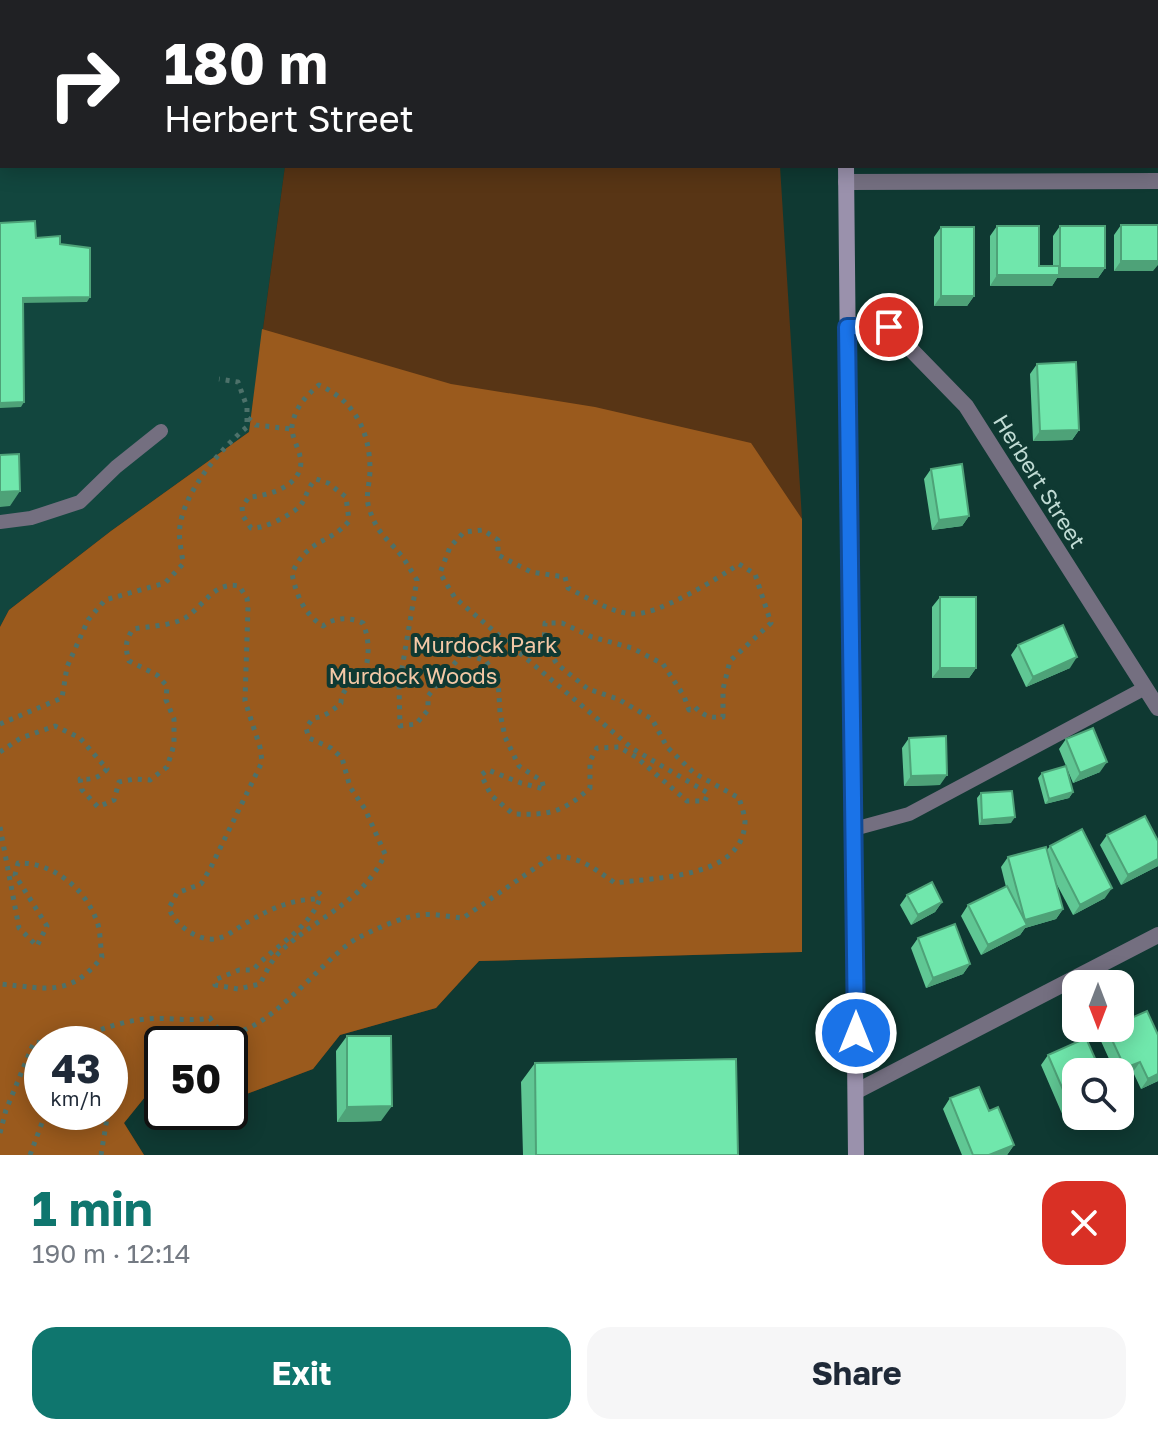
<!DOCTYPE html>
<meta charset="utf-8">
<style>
:root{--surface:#fff;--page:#f6f6f7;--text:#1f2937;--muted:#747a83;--accent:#0f766e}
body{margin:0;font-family:"Golos Text",sans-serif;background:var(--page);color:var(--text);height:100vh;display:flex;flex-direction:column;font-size:30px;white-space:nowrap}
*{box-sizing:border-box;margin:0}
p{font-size:26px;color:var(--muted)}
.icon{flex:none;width:44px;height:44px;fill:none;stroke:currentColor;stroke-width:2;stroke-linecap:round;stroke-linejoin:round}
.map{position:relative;height:1155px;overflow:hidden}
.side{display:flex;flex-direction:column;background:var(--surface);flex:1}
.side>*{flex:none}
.guide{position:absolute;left:0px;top:0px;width:1158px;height:168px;box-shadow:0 4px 20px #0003;background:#202124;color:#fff;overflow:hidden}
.needle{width:52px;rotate:180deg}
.fabs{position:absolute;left:1062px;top:970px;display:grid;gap:16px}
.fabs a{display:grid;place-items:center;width:72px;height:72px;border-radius:16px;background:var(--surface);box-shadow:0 4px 20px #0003;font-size:40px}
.speed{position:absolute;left:24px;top:1026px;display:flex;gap:16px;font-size:40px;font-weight:700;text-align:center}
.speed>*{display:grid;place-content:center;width:104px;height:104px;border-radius:50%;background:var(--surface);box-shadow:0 4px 20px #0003;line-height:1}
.speed small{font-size:20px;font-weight:400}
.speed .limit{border:4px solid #111;border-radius:12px;background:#fff;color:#111}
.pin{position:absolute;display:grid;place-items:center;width:68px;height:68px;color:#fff;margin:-34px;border:4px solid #fff;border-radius:50%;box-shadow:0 2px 8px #0007}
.me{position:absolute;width:88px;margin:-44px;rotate:0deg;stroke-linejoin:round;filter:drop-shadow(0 0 6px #0008)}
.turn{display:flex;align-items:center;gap:28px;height:168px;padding:0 32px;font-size:36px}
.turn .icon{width:104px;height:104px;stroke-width:2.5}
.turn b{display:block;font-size:56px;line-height:68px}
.round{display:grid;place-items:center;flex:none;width:84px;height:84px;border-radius:24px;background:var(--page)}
.headline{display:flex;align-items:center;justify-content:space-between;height:136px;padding:0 32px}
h1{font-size:48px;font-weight:700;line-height:60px;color:var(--accent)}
.primary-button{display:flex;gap:16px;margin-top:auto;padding:16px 32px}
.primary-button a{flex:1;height:92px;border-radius:24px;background:var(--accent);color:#fff;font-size:32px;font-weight:700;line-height:92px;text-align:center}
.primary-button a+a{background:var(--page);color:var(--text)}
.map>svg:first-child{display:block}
</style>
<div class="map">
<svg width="1158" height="1155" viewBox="0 0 1158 1155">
<rect width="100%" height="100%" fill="#0f3932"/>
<path fill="#12463e" d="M 0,58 L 2,58 L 2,166 L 285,166 L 249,432 L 111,531 L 9,610 L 0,627 Z"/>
<path fill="#583515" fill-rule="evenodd" d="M 272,0 L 770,0 L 770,2 L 272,2 Z
M 285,166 L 780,166 L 802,519 L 802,952 L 479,961 L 436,1008 L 340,1035 L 313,1069 L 241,1096 L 230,1096 L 230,1044 L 162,1044 L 162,1097 L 145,1097 L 124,1123 L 144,1155 L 0,1155 L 0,627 L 9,610 L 111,531 L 249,432 ZM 42,1044 L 110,1044 L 110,1112 L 42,1112 Z"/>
<path fill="#9a5a1d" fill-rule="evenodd" d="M 262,329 L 451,384 L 595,407 L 751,443 L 802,519 L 802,952 L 479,961 L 436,1008 L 340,1035 L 313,1069 L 241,1096 L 230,1096 L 230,1044 L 162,1044 L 162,1097 L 145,1097 L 124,1123 L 144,1155 L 0,1155 L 0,627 L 9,610 L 111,531 L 249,432 ZM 42,1044 L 110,1044 L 110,1112 L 42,1112 Z"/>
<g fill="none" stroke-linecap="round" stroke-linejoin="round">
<path stroke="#4d716a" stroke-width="5" stroke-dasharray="4 6" stroke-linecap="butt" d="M 248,418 L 256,425 L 291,429
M 0,724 L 62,698 L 67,667 L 88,620 L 105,600 L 165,583 L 183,564 C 182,552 178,537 180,526 C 184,492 221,448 247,427 L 247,407 L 238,382 L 219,379
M 0,752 L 21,738 L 55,726 L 80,738 L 107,769 C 99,778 92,780 80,779 L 82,790 L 98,807 L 114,800 L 119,782 L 134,779 L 150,780 L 167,767 L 174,745 L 174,719 L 166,700 L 167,686 L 157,675 L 129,661 C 125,648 125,641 133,629 C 149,626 171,626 185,618 C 204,606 214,581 239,586 L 247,598 L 248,607 L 245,701 L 260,747 L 262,762 L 210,869 L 201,884 L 177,893 L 169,908 C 174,925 201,944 219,938 C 228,936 237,928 246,923 C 268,910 289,900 315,899 L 319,893 L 321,895 C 311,929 275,945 253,970 L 239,970 L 217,979 L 215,985 L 238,989 L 260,984 C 266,973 271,960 280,952 C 315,918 365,901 385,854 L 365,809 L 350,787 L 342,758 L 331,748 L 309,738 L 306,728 L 313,718 C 325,717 332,711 341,703 C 341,688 355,682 365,673 C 369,655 370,641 363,623 C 349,617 335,617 323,626 C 304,614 296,595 292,573 C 309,537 329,545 349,521 L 346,497 L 328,483 L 316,479 C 307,487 306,500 299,507 C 289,516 264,529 251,528 L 243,516 L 242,507 L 249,497 C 270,496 307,484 300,456 C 298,447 291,435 292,426 C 295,407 306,396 319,385 C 355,401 370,432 370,470 C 370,483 365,496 369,508 C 377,533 384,535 400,554 C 406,561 411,571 417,580 L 399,686 L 400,726 L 416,724 L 428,710 L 428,696 L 463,653 L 486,661 L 498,679 L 500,713 L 505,737 L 519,766 L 542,781 L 544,789 L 521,783 L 488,770 L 481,775 L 491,795 L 513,814 C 550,815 562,813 590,788 L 590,761 L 597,748 L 619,747 L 636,757 L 687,801 L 705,801 L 708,793 L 633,749 L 455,598 L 440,573 L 450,547 L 464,532 L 483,530 L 498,540 L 498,555 L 531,572 L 565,577 L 568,588 C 588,598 608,611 631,614 C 657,616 717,579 739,564 L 755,574 L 771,623 L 730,661 L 723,689 L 723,717 C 710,718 703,716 695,707 L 689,710 L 684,696 L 663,664 L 632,648 L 592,637 L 562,623 L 545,623 L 544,644 L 557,664 L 588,689 L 618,699 L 652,719 L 667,747 L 694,773 L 739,798 C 741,805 745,815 745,822 C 743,879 656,877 615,883 C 593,868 579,855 551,857 L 463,918 C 449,917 433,913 420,915 C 399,918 375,929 356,939 C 324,957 259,1045 223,1031 C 217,1029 213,1023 210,1018 C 189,1022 168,1017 147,1019 C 117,1021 88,1035 61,1044
M 0,827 L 19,928 L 37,946 L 47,926 L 15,875 L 18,863 C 51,862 84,887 96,919 C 101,930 100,945 102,957 C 69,998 47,988 0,984
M 0,1133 L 6,1110 L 34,1042 L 53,1044
M 30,1155 L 46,1112
M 101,1155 L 108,1112"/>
<path stroke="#746f80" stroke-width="14" d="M 1156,10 L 1158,10
M 0,522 L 31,518 L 80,502 L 116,467 L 161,431
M 854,829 L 909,814 L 1145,688"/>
<path stroke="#746f80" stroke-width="16" d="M 149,2 L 157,0
M 0,38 L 2,38
M 846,182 L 1158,181
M 847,327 L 889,327 L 966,406 L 1158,708
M 857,1091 L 1158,935"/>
<path stroke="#9a91ac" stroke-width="16" d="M 843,0 L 843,2
M 846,166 L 856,1155"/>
</g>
<path fill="#60c794" d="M 1121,225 L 1153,271 L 1114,271 L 1114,235 Z
M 997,226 L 1039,266 L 1053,266 L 1053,236 L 1060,226 L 1105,268 L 1098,278 L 1057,278 L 1052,286 L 990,286 L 990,236 Z
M 941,227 L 974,296 L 967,306 L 934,306 L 934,237 Z
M 1037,364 L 1079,430 L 1072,440 L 1033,441 L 1030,374 Z
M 931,469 L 969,516 L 962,526 L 932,530 L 924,479 Z
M 940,597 L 976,668 L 969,678 L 932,678 L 932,607 Z
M 1018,645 L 1070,668 L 1026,687 L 1011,655 Z
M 909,738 L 940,785 L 904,786 L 902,748 Z
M 1066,739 L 1100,772 L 1073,783 L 1059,749 Z
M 1042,773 L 1073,792 L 1069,798 L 1045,804 L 1038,778 Z
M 981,793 L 1011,823 L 979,825 L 977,798 Z
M 1107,835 L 1158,841 L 1158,866 L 1121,885 L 1100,845 Z
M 1050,846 L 1105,898 L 1073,915 L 1055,881 L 1063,909 L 1056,919 L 1025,928 L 1020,935 L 981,955 L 961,916 L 968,905 L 1006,887 L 1001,867 L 1008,857 L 1047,850 Z
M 907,895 L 942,902 L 935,912 L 911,925 L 900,905 Z
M 918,938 L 970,964 L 963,974 L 926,988 L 911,948 Z
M 1107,1029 L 1158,1081 L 1141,1089 L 1133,1072 L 1120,1077 L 1120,1072 L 1115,1072 L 1100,1039 Z
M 347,1036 L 381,1121 L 337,1122 L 336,1051 Z
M 1048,1055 L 1076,1116 L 1081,1116 L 1066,1123 L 1041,1065 Z
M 535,1063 L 738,1155 L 523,1155 L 521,1082 Z
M 950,1098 L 1014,1145 L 1007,1155 L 962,1155 L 943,1109 Z"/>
<path fill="#4ea278" d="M 1121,261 L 1158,261 L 1158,265 L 1153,271 L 1114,271 Z
M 1060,268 L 1105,268 L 1098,278 L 1057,278 L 1052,286 L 990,286 L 997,275 Z
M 941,296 L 974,296 L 967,306 L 934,306 Z
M 90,297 L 87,302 L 19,303 L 23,298 Z
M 24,402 L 21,407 L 0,408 L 0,403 Z
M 1079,430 L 1072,440 L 1033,441 L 1040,431 Z
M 20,491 L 10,506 L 0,507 L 0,492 Z
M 969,516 L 962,526 L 932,530 L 939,520 Z
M 1077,657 L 1070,668 L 1026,687 L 1033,677 Z
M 940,668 L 976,668 L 969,678 L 932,678 Z
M 1107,762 L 1100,772 L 1073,783 L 1080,773 Z
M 947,775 L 940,785 L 904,786 L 911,776 Z
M 1073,792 L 1069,798 L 1045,804 L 1049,799 Z
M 1015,817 L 1011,823 L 979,825 L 982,820 Z
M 1158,859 L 1158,866 L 1121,885 L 1128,875 Z
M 1112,888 L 1105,898 L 1073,915 L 1080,905 Z
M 942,902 L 935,912 L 911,925 L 918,915 Z
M 1063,909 L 1056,919 L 1025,928 L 1020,935 L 981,955 L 988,945 L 1025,920 Z
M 970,964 L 963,974 L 926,988 L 933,978 Z
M 1140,1062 L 1133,1072 L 1120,1077 L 1125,1068 Z
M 1158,1074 L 1158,1081 L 1141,1089 L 1148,1079 Z
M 392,1106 L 381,1121 L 337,1122 L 347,1107 Z
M 1076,1111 L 1076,1116 L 1081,1116 L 1066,1123 L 1073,1113 Z
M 1014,1145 L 1007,1155 L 989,1155 Z"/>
<path fill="#70e7ac" stroke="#4ea278" stroke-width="2" d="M 1156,57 L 1158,57 L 1158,113 L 1156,113 Z
M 35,221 L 36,238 L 60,236 L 60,244 L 90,248 L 90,297 L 23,298 L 24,402 L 0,403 L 0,223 Z
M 1121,225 L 1158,225 L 1158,261 L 1121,261 Z
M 997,226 L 1039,226 L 1039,266 L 1059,266 L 1059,275 L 997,275 Z
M 1060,226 L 1105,226 L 1105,268 L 1060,268 Z
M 941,227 L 974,227 L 974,296 L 941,296 Z
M 1076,362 L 1079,430 L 1040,431 L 1037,364 Z
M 19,454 L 20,491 L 0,492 L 0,455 Z
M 962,464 L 969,516 L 939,520 L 931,469 Z
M 940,597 L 976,597 L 976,668 L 940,668 Z
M 1063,625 L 1077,657 L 1033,677 L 1018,645 Z
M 1093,728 L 1107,762 L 1080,773 L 1066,739 Z
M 946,736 L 947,775 L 911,776 L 909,738 Z
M 1066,766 L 1073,792 L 1049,799 L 1042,773 Z
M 1012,791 L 1015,817 L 982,820 L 981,793 Z
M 1145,816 L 1158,841 L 1158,859 L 1128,875 L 1107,835 Z
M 1082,829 L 1112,888 L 1080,905 L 1050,846 Z
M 1046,847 L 1063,909 L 1025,920 L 1008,857 Z
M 932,882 L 942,902 L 918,915 L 907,895 Z
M 1007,886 L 1027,925 L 988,945 L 968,905 Z
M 955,924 L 970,964 L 933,978 L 918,938 Z
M 1147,1011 L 1158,1035 L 1158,1074 L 1148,1079 L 1140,1062 L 1125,1068 L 1107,1029 L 1110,1028 L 1120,1028 L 1120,1023 Z
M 347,1036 L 391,1036 L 392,1106 L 347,1107 Z
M 1086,1038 L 1101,1072 L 1076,1072 L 1076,1111 L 1073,1113 L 1048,1055 Z
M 736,1059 L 738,1155 L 536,1155 L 535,1063 Z
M 979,1087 L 989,1111 L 998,1107 L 1014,1145 L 989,1155 L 973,1155 L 950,1098 Z"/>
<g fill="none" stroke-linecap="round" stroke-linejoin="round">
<defs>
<path id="route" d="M 856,1033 L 847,327 L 889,327"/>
</defs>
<use href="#route" stroke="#114b97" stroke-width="20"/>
<use href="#route" stroke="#1a73e8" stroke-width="14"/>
</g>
<g text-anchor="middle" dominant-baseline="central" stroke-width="8" stroke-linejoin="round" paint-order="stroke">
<g font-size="22" fill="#c0dbd4" stroke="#0f3932">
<text transform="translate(1040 481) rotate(58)">Herbert Street</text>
</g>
<g font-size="22" fill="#f3c8a6" stroke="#0f3932">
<text x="485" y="644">Murdock Park</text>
<text x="413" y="675">Murdock Woods</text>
</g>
</g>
</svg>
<div class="fabs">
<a><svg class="needle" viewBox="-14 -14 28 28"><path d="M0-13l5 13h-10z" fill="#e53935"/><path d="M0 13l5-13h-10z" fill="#747a83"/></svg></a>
<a><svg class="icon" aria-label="search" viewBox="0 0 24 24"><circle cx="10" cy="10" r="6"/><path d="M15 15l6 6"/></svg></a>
</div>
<div class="speed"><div>43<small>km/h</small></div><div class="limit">50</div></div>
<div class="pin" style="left:889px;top:327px;background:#d93025"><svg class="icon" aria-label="arrive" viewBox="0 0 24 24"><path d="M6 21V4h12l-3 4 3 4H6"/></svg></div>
<svg class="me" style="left:856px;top:1033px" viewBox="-20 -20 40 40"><circle r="17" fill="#1a73e8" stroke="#fff" stroke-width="3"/><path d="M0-11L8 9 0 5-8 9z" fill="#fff"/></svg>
<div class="guide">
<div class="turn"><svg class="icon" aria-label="right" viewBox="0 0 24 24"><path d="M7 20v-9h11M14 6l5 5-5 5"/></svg><div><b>180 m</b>Herbert Street</div></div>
</div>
</div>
<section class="side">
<div class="headline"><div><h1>1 min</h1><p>190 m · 12:14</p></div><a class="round" style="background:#d93025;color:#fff"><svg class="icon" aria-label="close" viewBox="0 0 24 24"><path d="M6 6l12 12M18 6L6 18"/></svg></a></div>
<div class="primary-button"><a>Exit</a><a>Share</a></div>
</section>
